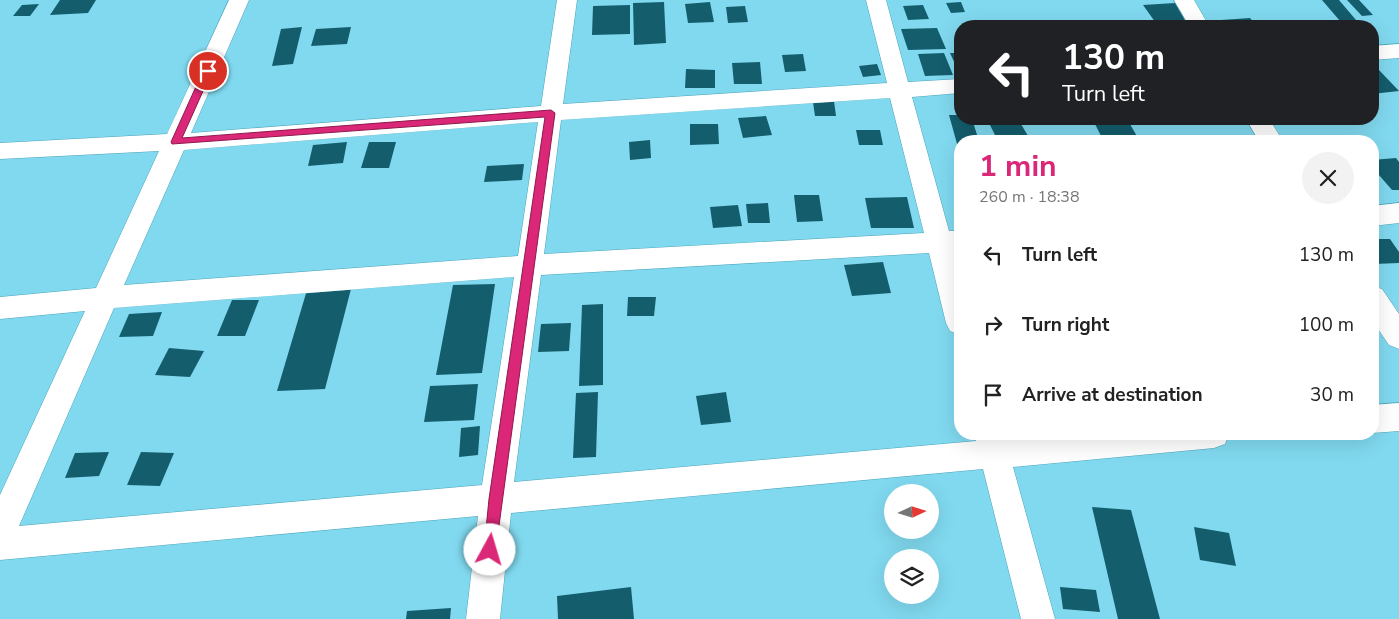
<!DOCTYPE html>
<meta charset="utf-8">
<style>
:root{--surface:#fff;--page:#f2f2f2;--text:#222;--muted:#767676;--accent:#db2777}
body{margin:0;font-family:"Nunito Sans",sans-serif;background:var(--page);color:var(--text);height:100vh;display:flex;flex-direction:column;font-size:19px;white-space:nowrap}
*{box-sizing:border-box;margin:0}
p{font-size:16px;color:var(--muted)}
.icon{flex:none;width:28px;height:28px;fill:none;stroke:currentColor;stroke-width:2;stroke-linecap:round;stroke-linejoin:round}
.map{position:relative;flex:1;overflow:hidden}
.side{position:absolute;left:954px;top:135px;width:425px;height:305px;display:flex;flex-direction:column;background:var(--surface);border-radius:20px;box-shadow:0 5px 20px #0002}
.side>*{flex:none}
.banner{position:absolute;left:954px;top:20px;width:425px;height:105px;border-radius:20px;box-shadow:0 5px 20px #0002;background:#202124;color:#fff;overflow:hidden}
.needle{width:32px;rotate:86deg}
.buttons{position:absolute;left:884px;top:484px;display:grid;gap:10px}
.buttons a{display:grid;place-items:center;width:55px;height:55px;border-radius:50%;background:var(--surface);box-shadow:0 5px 20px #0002;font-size:25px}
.pin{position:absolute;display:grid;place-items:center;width:42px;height:42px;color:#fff;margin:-21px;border:2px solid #fff;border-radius:50%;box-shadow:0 1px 5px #0007}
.me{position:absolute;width:55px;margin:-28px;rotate:6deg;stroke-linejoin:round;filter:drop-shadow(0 0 4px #0008)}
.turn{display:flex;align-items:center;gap:18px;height:105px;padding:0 25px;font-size:22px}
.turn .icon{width:65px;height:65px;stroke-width:2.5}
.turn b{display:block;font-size:35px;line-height:42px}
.round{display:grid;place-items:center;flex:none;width:52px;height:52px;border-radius:26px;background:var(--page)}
.summary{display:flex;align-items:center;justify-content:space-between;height:85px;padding:0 25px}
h1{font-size:30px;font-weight:700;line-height:38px;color:var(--accent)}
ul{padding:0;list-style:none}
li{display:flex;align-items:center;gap:15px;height:70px;padding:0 25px}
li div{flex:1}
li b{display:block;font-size:19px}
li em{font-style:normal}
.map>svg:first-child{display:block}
</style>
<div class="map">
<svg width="1399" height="619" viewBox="0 0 1399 619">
<rect width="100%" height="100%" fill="#81d9ef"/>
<path fill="#145d6d" d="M 60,0 L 96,0 L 88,13 L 50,15 Z
M 1322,0 L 1339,0 L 1356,20 L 1340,21 Z
M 1347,0 L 1359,0 L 1373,15 L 1362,16 Z
M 664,2 L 666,43 L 634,45 L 633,3 Z
M 710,2 L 714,22 L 688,23 L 685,4 Z
M 961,2 L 965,12 L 951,13 L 946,3 Z
M 1175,3 L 1192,26 L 1158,26 L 1143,5 Z
M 39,4 L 30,16 L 13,16 L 22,5 Z
M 630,5 L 630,34 L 592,35 L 593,6 Z
M 923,5 L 929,19 L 908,20 L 903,6 Z
M 745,6 L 748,22 L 728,23 L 726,7 Z
M 1250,18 L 1257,26 L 1226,26 L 1221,20 Z
M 302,27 L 293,64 L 272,66 L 281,29 Z
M 351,27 L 347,44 L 311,46 L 316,29 Z
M 937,28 L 946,49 L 908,50 L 901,29 Z
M 944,53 L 953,75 L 925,76 L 918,54 Z
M 950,53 L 960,53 L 960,66 L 956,66 Z
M 803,54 L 806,71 L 785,72 L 782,55 Z
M 760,62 L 762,84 L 734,84 L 732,63 Z
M 877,64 L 881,75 L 863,77 L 859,66 Z
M 686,69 L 715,70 L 715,88 L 685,88 Z
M 1372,70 L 1379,70 L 1399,91 L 1372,94 Z
M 834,101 L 836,116 L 815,116 L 813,102 Z
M 949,115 L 960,115 L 960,119 L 972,119 L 979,141 L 960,141 L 959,151 Z
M 766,116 L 772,135 L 743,138 L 738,118 Z
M 987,119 L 1018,119 L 1031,141 L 998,141 Z
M 1112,119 L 1127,119 L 1138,138 L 1103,140 L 1093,120 Z
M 690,124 L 718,124 L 719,144 L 690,145 Z
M 856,130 L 880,130 L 883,145 L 859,145 Z
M 1313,135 L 1318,141 L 1291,141 L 1287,136 Z
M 650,140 L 651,158 L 630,160 L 629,142 Z
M 347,142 L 343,163 L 308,166 L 313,145 Z
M 369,142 L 396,142 L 389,168 L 361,168 Z
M 1396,158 L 1399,162 L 1399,190 L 1392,190 L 1372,167 L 1372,160 Z
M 524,164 L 522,180 L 484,182 L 487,166 Z
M 794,195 L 819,195 L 823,221 L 797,222 Z
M 907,197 L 914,228 L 871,228 L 865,198 Z
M 768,203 L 770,223 L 748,223 L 746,204 Z
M 738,205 L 742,226 L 713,228 L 710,207 Z
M 1372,239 L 1390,239 L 1399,252 L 1399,263 L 1374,264 Z
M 883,262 L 891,293 L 852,296 L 844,265 Z
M 495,284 L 482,373 L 436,375 L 453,285 Z
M 351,289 L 325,389 L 277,391 L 307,290 Z
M 628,297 L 656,297 L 654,316 L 627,316 Z
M 232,300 L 259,300 L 245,336 L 217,336 Z
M 603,304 L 603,385 L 579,386 L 582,305 Z
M 162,312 L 153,336 L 119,337 L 129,314 Z
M 571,323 L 569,351 L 538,352 L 541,324 Z
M 169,348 L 204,351 L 190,377 L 155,375 Z
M 478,384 L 474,420 L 424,422 L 430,386 Z
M 598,392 L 596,457 L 573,458 L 576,393 Z
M 726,392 L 731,422 L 701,425 L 696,396 Z
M 480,426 L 478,455 L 459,457 L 461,428 Z
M 109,452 L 99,476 L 65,478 L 75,453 Z
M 141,452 L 174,453 L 160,486 L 127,485 Z
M 1092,507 L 1131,510 L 1160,619 L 1118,619 Z
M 1194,527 L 1229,533 L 1236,566 L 1200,560 Z
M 631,587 L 634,619 L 558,619 L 557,596 Z
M 1060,587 L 1096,590 L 1100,612 L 1063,609 Z
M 451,608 L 450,619 L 406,619 L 407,611 Z"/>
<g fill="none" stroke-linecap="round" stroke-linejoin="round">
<defs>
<path id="street" d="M 229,0 L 249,0 L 191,133 L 541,106 L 557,0 L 577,0 L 563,104 L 887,83 L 866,0 L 886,0 L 908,82 L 960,79 L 960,93 L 912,97 L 949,231 L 960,231 L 960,251 L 954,251 L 960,272 L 960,335 L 950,331 L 946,323 L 929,253 L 541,275 L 514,482 L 976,441 L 974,434 L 1004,434 L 1005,438 L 1059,434 L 1229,434 L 1225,444 L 1214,448 L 1013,467 L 1055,619 L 1021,619 L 983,469 L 511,513 L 500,619 L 466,619 L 478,516 L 0,560 L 0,495 L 85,311 L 0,319 L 0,297 L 96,288 L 159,151 L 0,159 L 0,143 L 167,134 ZM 890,98 L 924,233 L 544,254 L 561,120 ZM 538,122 L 518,256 L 124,285 L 184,150 ZM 514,277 L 482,485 L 19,526 L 114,308 Z
M 1174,0 L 1194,0 L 1209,26 L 1189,26 Z
M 1399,44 L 1399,58 L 1372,60 L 1372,46 Z
M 1246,119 L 1269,119 L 1283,141 L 1259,141 Z
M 1399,203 L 1399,223 L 1372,226 L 1372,206 Z
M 1372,286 L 1382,289 L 1399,314 L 1399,349 L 1389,345 L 1372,320 Z
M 1399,403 L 1399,431 L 1372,433 L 1372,405 Z"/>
</defs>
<use href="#street" stroke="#4aa4b9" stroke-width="1"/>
<use href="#street" fill="#fff" fill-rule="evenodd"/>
</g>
<path fill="#db2777" stroke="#8e194d" d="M 208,68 L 212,71 L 182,138 L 551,110 L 555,113 L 495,555 L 490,557 L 486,555 L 484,550 L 489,499 L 545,117 L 172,144 L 171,142 L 203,71 Z"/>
</svg>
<div class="buttons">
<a><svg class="needle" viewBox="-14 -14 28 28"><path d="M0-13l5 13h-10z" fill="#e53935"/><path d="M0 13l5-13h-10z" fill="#767676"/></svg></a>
<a><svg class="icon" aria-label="layers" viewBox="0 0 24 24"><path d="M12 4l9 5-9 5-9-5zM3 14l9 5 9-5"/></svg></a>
</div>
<div class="pin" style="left:208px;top:71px;background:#d93025"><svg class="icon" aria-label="arrive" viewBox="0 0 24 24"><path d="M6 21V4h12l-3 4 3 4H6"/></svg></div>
<svg class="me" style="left:490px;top:550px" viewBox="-20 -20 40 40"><circle r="19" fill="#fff"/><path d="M0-13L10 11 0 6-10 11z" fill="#db2777"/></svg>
<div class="banner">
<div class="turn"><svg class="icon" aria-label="left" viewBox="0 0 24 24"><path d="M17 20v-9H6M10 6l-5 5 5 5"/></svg><div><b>130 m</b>Turn left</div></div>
</div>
<section class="side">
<div class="summary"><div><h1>1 min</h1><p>260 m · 18:38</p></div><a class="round"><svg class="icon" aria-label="close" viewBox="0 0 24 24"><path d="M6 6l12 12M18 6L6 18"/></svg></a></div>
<ul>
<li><svg class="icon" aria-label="left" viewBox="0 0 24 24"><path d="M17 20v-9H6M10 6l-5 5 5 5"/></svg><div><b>Turn left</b></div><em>130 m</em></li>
<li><svg class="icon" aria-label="right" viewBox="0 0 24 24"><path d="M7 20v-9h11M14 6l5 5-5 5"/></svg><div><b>Turn right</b></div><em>100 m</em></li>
<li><svg class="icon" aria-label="arrive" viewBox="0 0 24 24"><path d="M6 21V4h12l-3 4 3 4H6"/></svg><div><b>Arrive at destination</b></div><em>30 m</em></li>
</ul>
</section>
</div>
